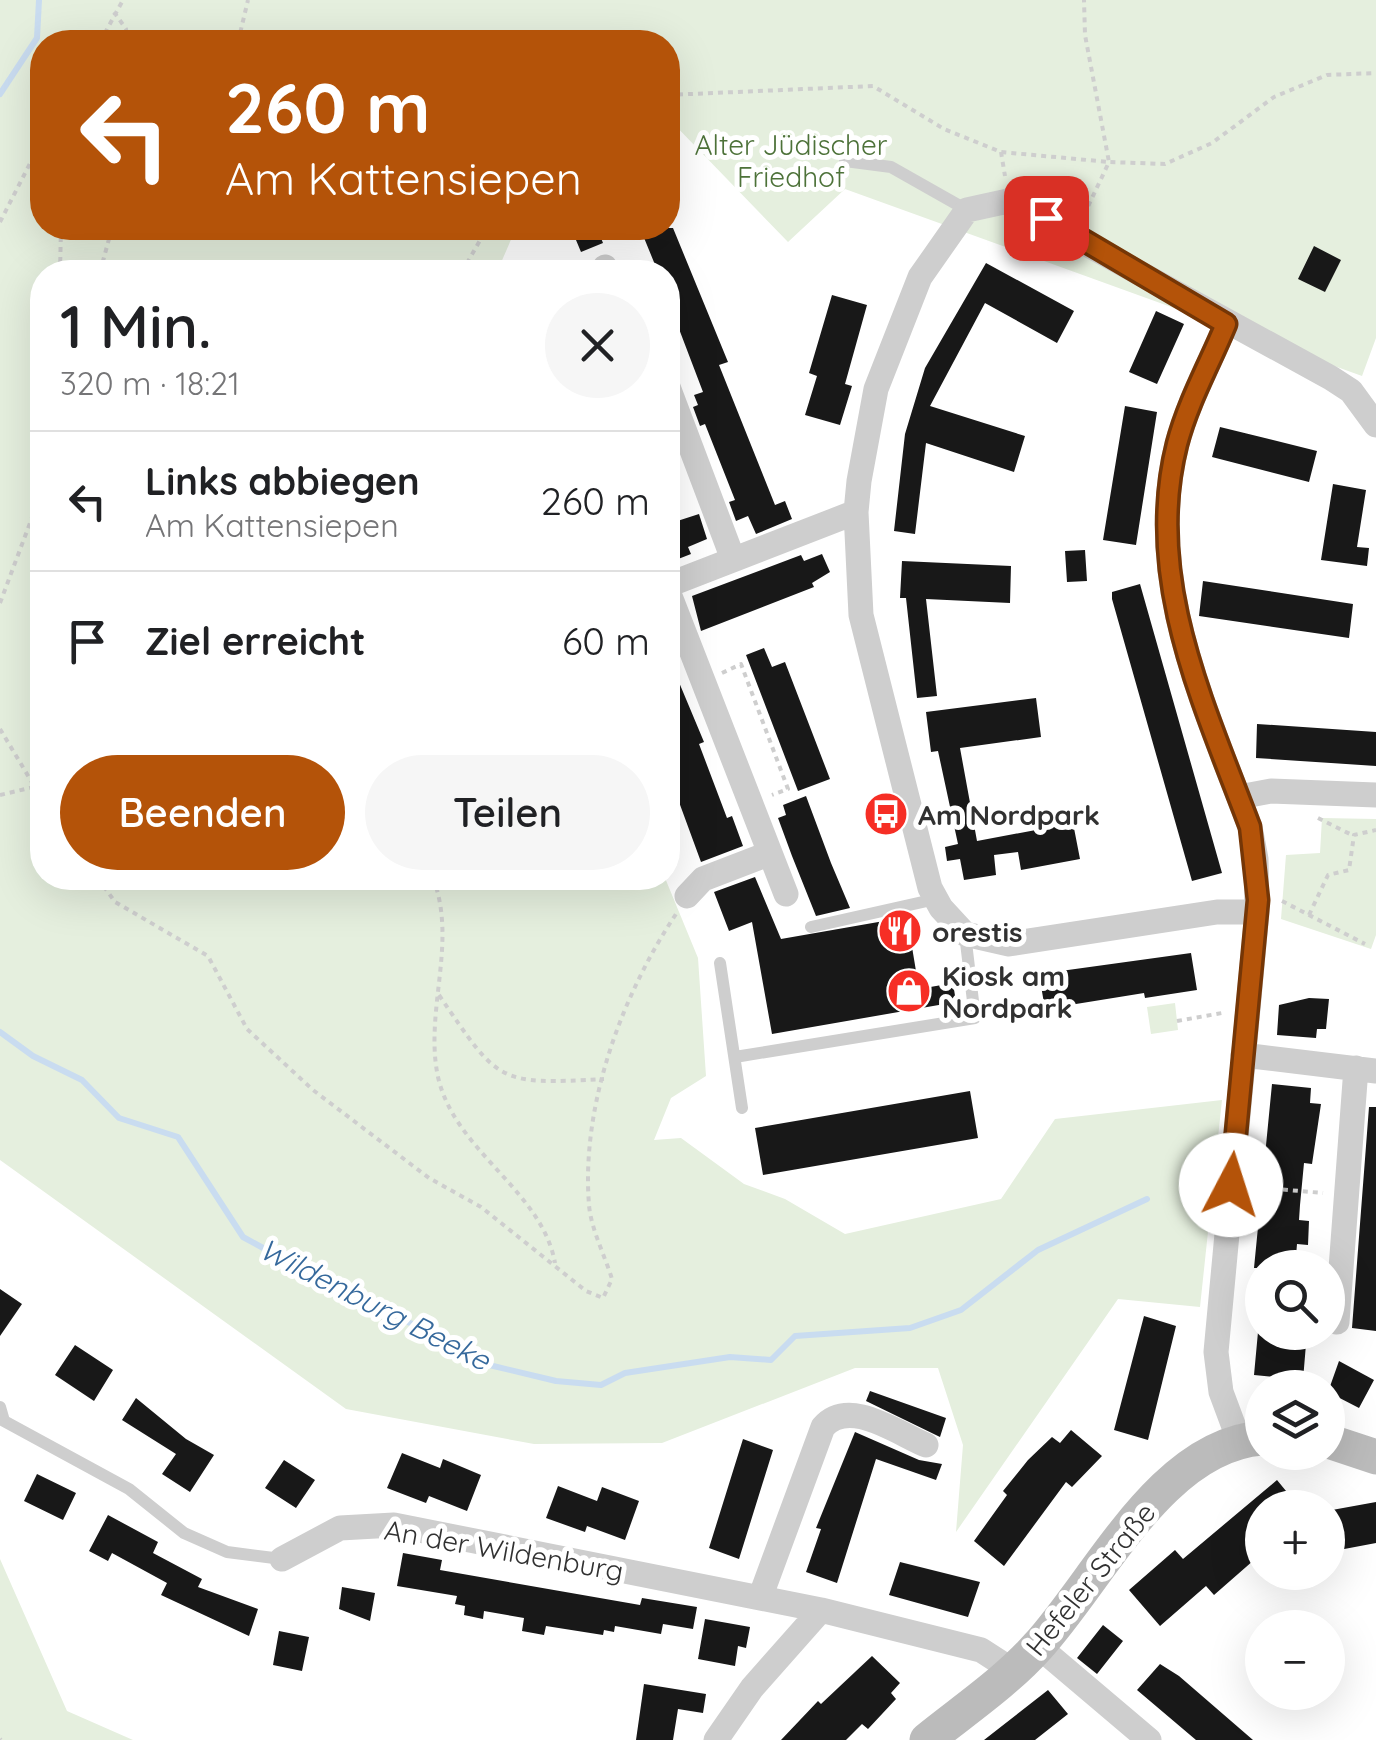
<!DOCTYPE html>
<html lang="de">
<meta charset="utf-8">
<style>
:root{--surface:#fff;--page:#f6f6f6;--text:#202124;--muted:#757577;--line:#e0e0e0;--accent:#b45309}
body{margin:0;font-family:Quicksand,sans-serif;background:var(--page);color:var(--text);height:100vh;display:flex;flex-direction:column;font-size:38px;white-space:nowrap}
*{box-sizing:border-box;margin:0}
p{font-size:32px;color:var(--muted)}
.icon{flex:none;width:55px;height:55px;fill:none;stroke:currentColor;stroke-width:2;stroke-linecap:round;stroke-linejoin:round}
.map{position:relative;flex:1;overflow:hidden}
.side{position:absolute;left:30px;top:260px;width:650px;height:630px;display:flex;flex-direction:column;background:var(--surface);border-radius:40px;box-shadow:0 10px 40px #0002}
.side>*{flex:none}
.banner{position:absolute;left:30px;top:30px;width:650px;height:210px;border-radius:40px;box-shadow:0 10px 40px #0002;background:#b45309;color:#fff;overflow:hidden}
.controls{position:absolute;left:1245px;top:1250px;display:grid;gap:20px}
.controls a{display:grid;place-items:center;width:100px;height:100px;border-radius:50%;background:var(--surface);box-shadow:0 10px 40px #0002;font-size:50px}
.pin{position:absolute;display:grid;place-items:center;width:85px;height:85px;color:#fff;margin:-42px;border-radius:20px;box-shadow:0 5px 15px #0006}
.me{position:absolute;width:110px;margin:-55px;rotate:5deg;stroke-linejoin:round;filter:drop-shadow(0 0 8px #0008)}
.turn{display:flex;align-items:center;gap:35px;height:210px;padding:0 30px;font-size:45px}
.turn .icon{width:130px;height:130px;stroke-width:2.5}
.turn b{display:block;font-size:70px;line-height:85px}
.round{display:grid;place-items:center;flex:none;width:105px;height:105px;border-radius:52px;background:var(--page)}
.head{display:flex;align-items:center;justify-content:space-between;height:170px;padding:0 30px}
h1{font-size:60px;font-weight:600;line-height:75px}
.button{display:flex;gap:20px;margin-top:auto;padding:20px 30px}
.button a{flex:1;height:115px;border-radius:60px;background:var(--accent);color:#fff;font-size:40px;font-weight:600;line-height:115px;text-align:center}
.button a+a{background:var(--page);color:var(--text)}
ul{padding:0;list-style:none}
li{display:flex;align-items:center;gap:30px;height:140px;padding:0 30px;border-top:2px solid var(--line)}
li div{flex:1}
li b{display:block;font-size:38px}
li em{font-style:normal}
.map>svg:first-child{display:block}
</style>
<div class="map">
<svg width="1376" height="1740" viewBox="0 0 1376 1740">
<rect width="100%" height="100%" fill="#fff"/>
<path fill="#e5efde" d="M 0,0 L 1376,0 L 1376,338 L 1362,376 L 845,189 L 788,242 L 668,118 L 668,42 L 42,42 L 42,228 L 516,228 L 497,272 L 42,272 L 42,878 L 665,878 L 698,958 L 706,1076 L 671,1098 L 654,1140 L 681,1138 L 744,1184 L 785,1199 L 845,1234 L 1001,1199 L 1055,1119 L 1222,1100 L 1200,1307 L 1118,1299 L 956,1532 L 963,1445 L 938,1368 L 855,1368 L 662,1443 L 534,1444 L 346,1409 L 0,1160 Z
M 1322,818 L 1376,819 L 1376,935 L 1371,949 L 1281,919 L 1286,855 L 1320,853 Z
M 1175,1003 L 1178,1030 L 1151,1034 L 1147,1007 Z
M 0,1559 L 67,1711 L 133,1740 L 0,1740 Z"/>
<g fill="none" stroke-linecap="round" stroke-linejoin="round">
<path stroke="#c9dcf0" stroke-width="6" d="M 0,94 L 37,38 L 39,0
M 0,1032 L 33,1056 L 82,1080 L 119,1118 L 178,1137 L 243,1237 L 380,1312 L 443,1335 L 485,1364 L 556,1381 L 601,1385 L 625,1373 L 730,1357 L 771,1360 L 795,1336 L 910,1328 L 961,1310 L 1038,1250 L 1147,1199"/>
</g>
<path fill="#181818" d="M 571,228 L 597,228 L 603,243 L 581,252 Z
M 640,228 L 673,228 L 728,362 L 719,365 L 775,505 L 785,501 L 792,519 L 756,534 L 748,516 L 736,521 L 729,502 L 735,500 L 705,424 L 700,426 L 693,407 L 698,405 L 694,395 L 703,392 L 668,300 L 668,272 L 658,272 Z
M 1314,246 L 1341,260 L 1325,292 L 1298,279 Z
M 986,263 L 1074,311 L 1057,343 L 985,303 L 930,406 L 1025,436 L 1014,472 L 926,443 L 915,534 L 894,531 L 905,434 L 925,368 Z
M 832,295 L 867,305 L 845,384 L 852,386 L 840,425 L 805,415 L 817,376 L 809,373 Z
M 1156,311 L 1184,324 L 1157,384 L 1129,372 Z
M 1125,406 L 1157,412 L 1136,545 L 1103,540 Z
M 1220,427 L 1317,451 L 1309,482 L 1212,457 Z
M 1333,484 L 1366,490 L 1357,547 L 1369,548 L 1367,566 L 1321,560 Z
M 699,514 L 707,539 L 688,547 L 691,554 L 668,563 L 668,524 Z
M 1085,550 L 1087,581 L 1067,582 L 1065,551 Z
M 822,554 L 830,572 L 812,583 L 814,587 L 701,631 L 692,596 L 801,555 L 804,561 Z
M 902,561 L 1011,566 L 1010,603 L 926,599 L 937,696 L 917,698 L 906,598 L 900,598 Z
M 1203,581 L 1353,604 L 1349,638 L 1199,616 Z
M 1140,584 L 1222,873 L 1192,881 L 1112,599 L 1112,592 Z
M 764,648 L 772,667 L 785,662 L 830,779 L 798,791 L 746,655 Z
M 668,656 L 704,742 L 699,744 L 727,818 L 732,816 L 743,846 L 701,862 L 668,772 Z
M 1036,698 L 1041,737 L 960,748 L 977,841 L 1073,823 L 1080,859 L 1021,870 L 1018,852 L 994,855 L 996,875 L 964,880 L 960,859 L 947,861 L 945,847 L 958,844 L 938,751 L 931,752 L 926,712 Z
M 1257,724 L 1376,732 L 1376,766 L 1256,758 Z
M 806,796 L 831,863 L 850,908 L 816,916 L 792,856 L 778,818 L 786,815 L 783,805 Z
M 755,877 L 781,939 L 907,917 L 919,989 L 953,983 L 956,1002 L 772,1034 L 752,922 L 729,931 L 714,892 Z
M 1191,953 L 1197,990 L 1145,998 L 1144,993 L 1045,1009 L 1039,974 Z
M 1309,998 L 1329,999 L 1326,1029 L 1317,1029 L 1316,1038 L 1277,1035 L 1279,1005 Z
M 1272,1084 L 1311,1088 L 1310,1103 L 1321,1104 L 1312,1164 L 1304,1163 L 1300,1205 L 1299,1220 L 1309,1221 L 1308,1245 L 1297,1244 L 1295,1268 L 1254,1268 Z
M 970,1091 L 978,1138 L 763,1175 L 755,1128 Z
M 1369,1107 L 1376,1107 L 1376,1331 L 1352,1328 Z
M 0,1289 L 22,1304 L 0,1336 Z
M 1144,1316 L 1176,1326 L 1148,1440 L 1114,1430 Z
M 1258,1332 L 1284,1332 L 1306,1344 L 1303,1380 L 1254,1375 Z
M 75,1345 L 113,1370 L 94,1401 L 55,1375 Z
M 1339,1361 L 1374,1380 L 1359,1408 L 1328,1392 Z
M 870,1391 L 946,1418 L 940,1437 L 866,1401 Z
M 136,1398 L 186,1439 L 214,1455 L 190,1492 L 162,1474 L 176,1454 L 122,1420 Z
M 1071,1430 L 1102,1456 L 1072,1487 L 1066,1482 L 1004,1566 L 974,1541 L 1007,1495 L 1003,1491 L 1028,1460 L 1052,1437 L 1060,1443 Z
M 855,1432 L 919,1460 L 942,1464 L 936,1480 L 876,1459 L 837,1583 L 806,1572 L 821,1529 L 816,1528 Z
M 743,1439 L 773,1450 L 739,1559 L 709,1548 Z
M 402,1453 L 440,1468 L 443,1459 L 481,1475 L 467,1511 L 429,1496 L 426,1503 L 387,1488 Z
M 284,1460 L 315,1480 L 296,1508 L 265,1488 Z
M 37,1474 L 76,1493 L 63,1520 L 24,1501 Z
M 1277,1480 L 1300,1508 L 1262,1508 L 1262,1553 L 1214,1595 L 1206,1586 L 1160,1626 L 1129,1590 L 1175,1550 L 1183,1559 Z
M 558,1486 L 597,1501 L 602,1487 L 639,1501 L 625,1540 L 587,1526 L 585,1532 L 546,1518 Z
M 1376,1502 L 1376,1543 L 1339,1550 L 1332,1510 Z
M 108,1515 L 158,1542 L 153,1553 L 202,1579 L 198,1587 L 258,1609 L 249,1636 L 161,1595 L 167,1583 L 112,1553 L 108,1561 L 89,1551 Z
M 403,1553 L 442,1560 L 440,1570 L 640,1605 L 642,1598 L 697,1607 L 693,1629 L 663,1624 L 661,1634 L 615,1626 L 614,1632 L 604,1630 L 603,1635 L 546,1626 L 544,1635 L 522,1631 L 524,1618 L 484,1611 L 483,1619 L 464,1615 L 465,1606 L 455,1604 L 457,1596 L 397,1586 Z
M 900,1562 L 980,1582 L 968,1617 L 889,1595 Z
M 342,1587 L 375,1593 L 370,1621 L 339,1609 Z
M 705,1619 L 750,1627 L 746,1648 L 738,1646 L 735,1666 L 698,1659 Z
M 1103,1625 L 1123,1641 L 1097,1674 L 1077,1658 Z
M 279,1631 L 309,1637 L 302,1671 L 273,1665 Z
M 872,1656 L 900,1683 L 891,1693 L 896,1699 L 868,1729 L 862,1724 L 846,1740 L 781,1740 L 818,1701 L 821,1704 Z
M 1160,1664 L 1179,1676 L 1253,1740 L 1196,1740 L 1137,1690 Z
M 644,1684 L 706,1694 L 703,1713 L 678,1709 L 673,1740 L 636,1740 Z
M 1048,1690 L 1068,1714 L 1035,1740 L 984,1740 Z"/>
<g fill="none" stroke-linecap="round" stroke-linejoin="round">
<path stroke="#cecece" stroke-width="4" stroke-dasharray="5 5" stroke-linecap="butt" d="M 114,12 L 126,29 L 127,42
M 100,42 L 123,0
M 238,42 L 248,0
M 668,95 L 873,86 L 944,129 L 1001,152 L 1109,162 L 1085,35 L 1084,0
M 1001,152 L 1005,176
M 1084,215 L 1109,162 L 1165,164 L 1212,143 L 1274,97 L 1327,75 L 1376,73
M 0,222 L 42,140
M 60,272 L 61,228
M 100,272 L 112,228
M 462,272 L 487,228
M 0,603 L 42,491
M 722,673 L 741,664 L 788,789 L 772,795
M 0,729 L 42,799
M 0,795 L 34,787 L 42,778
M 1318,818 L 1352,835
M 98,878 L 115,902 L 208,956 L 247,1029 L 313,1090 L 429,1178 L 481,1207 L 586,1291 L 603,1298 L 612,1279 C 605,1256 591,1229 589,1205 C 581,1105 622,995 676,914
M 433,878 C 458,943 424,1011 438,1077 C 455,1152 542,1190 555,1263
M 1282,901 L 1365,944
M 1309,915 L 1328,875 L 1349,870 L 1354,835 L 1376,830
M 439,995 C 499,1083 497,1085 604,1079
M 1177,1021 L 1222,1013
M 1253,1187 L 1323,1193
M 0,1739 L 1,1740"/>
<path stroke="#cecece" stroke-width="12" d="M 845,161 L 891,167 L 967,210
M 811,927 L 936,899
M 720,963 L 742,1108
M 735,1057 L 975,1018 L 965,934
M 0,1407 L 4,1421 L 129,1489 L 184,1533 L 227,1552 L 282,1559"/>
<path stroke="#cecece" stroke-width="25" d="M 605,267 L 609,272
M 1226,324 C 1210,363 1188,402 1177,444 C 1143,578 1204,704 1250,827 L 1256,859 L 1257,912 L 1216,1352 L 1221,1392 L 1240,1443
M 668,387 L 733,559
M 668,585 L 856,512
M 668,591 L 786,894
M 1239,797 L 1271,791 L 1376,795
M 687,896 L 703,879 L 768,854
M 1257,912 L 1217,912 L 1009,944 L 965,934 L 941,908 L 930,888 L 861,615 L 856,512 L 859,481 L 876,389 L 920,277 L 967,210 L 1008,201 L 1331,378 L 1351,391 L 1376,425
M 1243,1055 L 1376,1071
M 1337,1322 L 1356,1068
M 282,1559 L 340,1528 L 394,1525 L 821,1610 L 981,1650 L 1012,1670
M 760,1598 L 823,1427 C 849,1397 897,1433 926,1445
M 1038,1646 L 1149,1740
M 716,1740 L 752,1688 L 821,1610"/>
<path stroke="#bbb" stroke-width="35" d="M 1328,1441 L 1376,1457
M 927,1740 C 964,1710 1006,1682 1038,1646 C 1099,1579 1162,1445 1262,1438"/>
</g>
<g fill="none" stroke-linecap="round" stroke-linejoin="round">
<defs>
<path id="route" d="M 1046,218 L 1226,324 C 1210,363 1188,402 1177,444 C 1143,578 1204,704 1250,827 L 1258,900 L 1231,1185"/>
</defs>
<use href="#route" stroke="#753606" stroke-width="25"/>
<use href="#route" stroke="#b45309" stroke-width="18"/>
</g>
<defs>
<symbol id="bus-disc" viewBox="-11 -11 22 22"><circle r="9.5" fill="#f62e25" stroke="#fff"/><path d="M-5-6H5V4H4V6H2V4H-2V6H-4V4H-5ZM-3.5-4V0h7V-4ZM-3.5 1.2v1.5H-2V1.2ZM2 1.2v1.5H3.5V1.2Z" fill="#fff"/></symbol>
<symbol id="restaurant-disc" viewBox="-11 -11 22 22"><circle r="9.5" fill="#f62e25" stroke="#fff"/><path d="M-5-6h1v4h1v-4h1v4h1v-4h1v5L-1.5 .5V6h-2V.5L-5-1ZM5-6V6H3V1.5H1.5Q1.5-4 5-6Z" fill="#fff"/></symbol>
<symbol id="shop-disc" viewBox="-11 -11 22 22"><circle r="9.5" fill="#f62e25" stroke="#fff"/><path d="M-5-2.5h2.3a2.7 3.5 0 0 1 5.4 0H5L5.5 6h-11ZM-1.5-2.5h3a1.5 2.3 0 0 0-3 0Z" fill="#fff"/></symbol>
</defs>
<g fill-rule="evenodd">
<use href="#bus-disc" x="861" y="789" width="50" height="50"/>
<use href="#restaurant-disc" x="875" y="906" width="50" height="50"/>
<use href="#shop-disc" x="884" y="966" width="50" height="50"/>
</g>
<g text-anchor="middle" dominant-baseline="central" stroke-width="10" stroke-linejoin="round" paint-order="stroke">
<g font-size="28" fill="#4d7239" stroke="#fff">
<text x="791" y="144">Alter Jüdischer<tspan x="791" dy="32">Friedhof</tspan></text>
</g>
<g font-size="28" font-weight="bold" fill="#313131" stroke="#fff" text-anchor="start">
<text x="918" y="814">Am Nordpark</text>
<text x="932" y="931">orestis</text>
<text x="942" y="975">Kiosk am<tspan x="942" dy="32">Nordpark</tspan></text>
</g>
<g font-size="28" fill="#313131" stroke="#fff">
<text transform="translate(504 1550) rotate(10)">An der Wildenburg</text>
<text transform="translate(1090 1579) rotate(-51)">Hefeler Straße</text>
</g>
<g font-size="30" font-style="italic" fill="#36699c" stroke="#fff">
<text transform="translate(375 1304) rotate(27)">Wildenburg Beeke</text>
</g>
</g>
</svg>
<div class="controls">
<a><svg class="icon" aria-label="search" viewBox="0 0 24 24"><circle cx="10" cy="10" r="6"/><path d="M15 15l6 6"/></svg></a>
<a><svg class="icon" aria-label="layers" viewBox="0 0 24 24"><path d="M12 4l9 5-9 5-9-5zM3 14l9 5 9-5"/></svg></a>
<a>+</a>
<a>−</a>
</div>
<div class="pin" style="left:1046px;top:218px;background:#d93025"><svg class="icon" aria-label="arrive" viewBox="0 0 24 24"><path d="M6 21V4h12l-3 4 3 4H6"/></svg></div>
<svg class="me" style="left:1231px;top:1185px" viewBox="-20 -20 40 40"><circle r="19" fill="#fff"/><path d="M0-13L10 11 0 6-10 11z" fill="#b45309"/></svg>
<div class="banner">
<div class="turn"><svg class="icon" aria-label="left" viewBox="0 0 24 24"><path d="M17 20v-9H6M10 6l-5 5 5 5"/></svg><div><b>260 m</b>Am Kattensiepen</div></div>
</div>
<section class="side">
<div class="head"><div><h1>1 Min.</h1><p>320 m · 18:21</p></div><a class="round"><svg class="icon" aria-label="close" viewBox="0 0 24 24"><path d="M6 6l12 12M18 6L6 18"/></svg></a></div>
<ul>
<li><svg class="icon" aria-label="left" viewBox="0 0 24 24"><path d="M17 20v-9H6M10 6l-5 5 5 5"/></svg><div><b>Links abbiegen</b><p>Am Kattensiepen</p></div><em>260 m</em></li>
<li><svg class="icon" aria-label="arrive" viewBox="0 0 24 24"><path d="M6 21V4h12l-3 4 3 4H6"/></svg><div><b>Ziel erreicht</b></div><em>60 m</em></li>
</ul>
<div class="button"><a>Beenden</a><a>Teilen</a></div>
</section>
</div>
